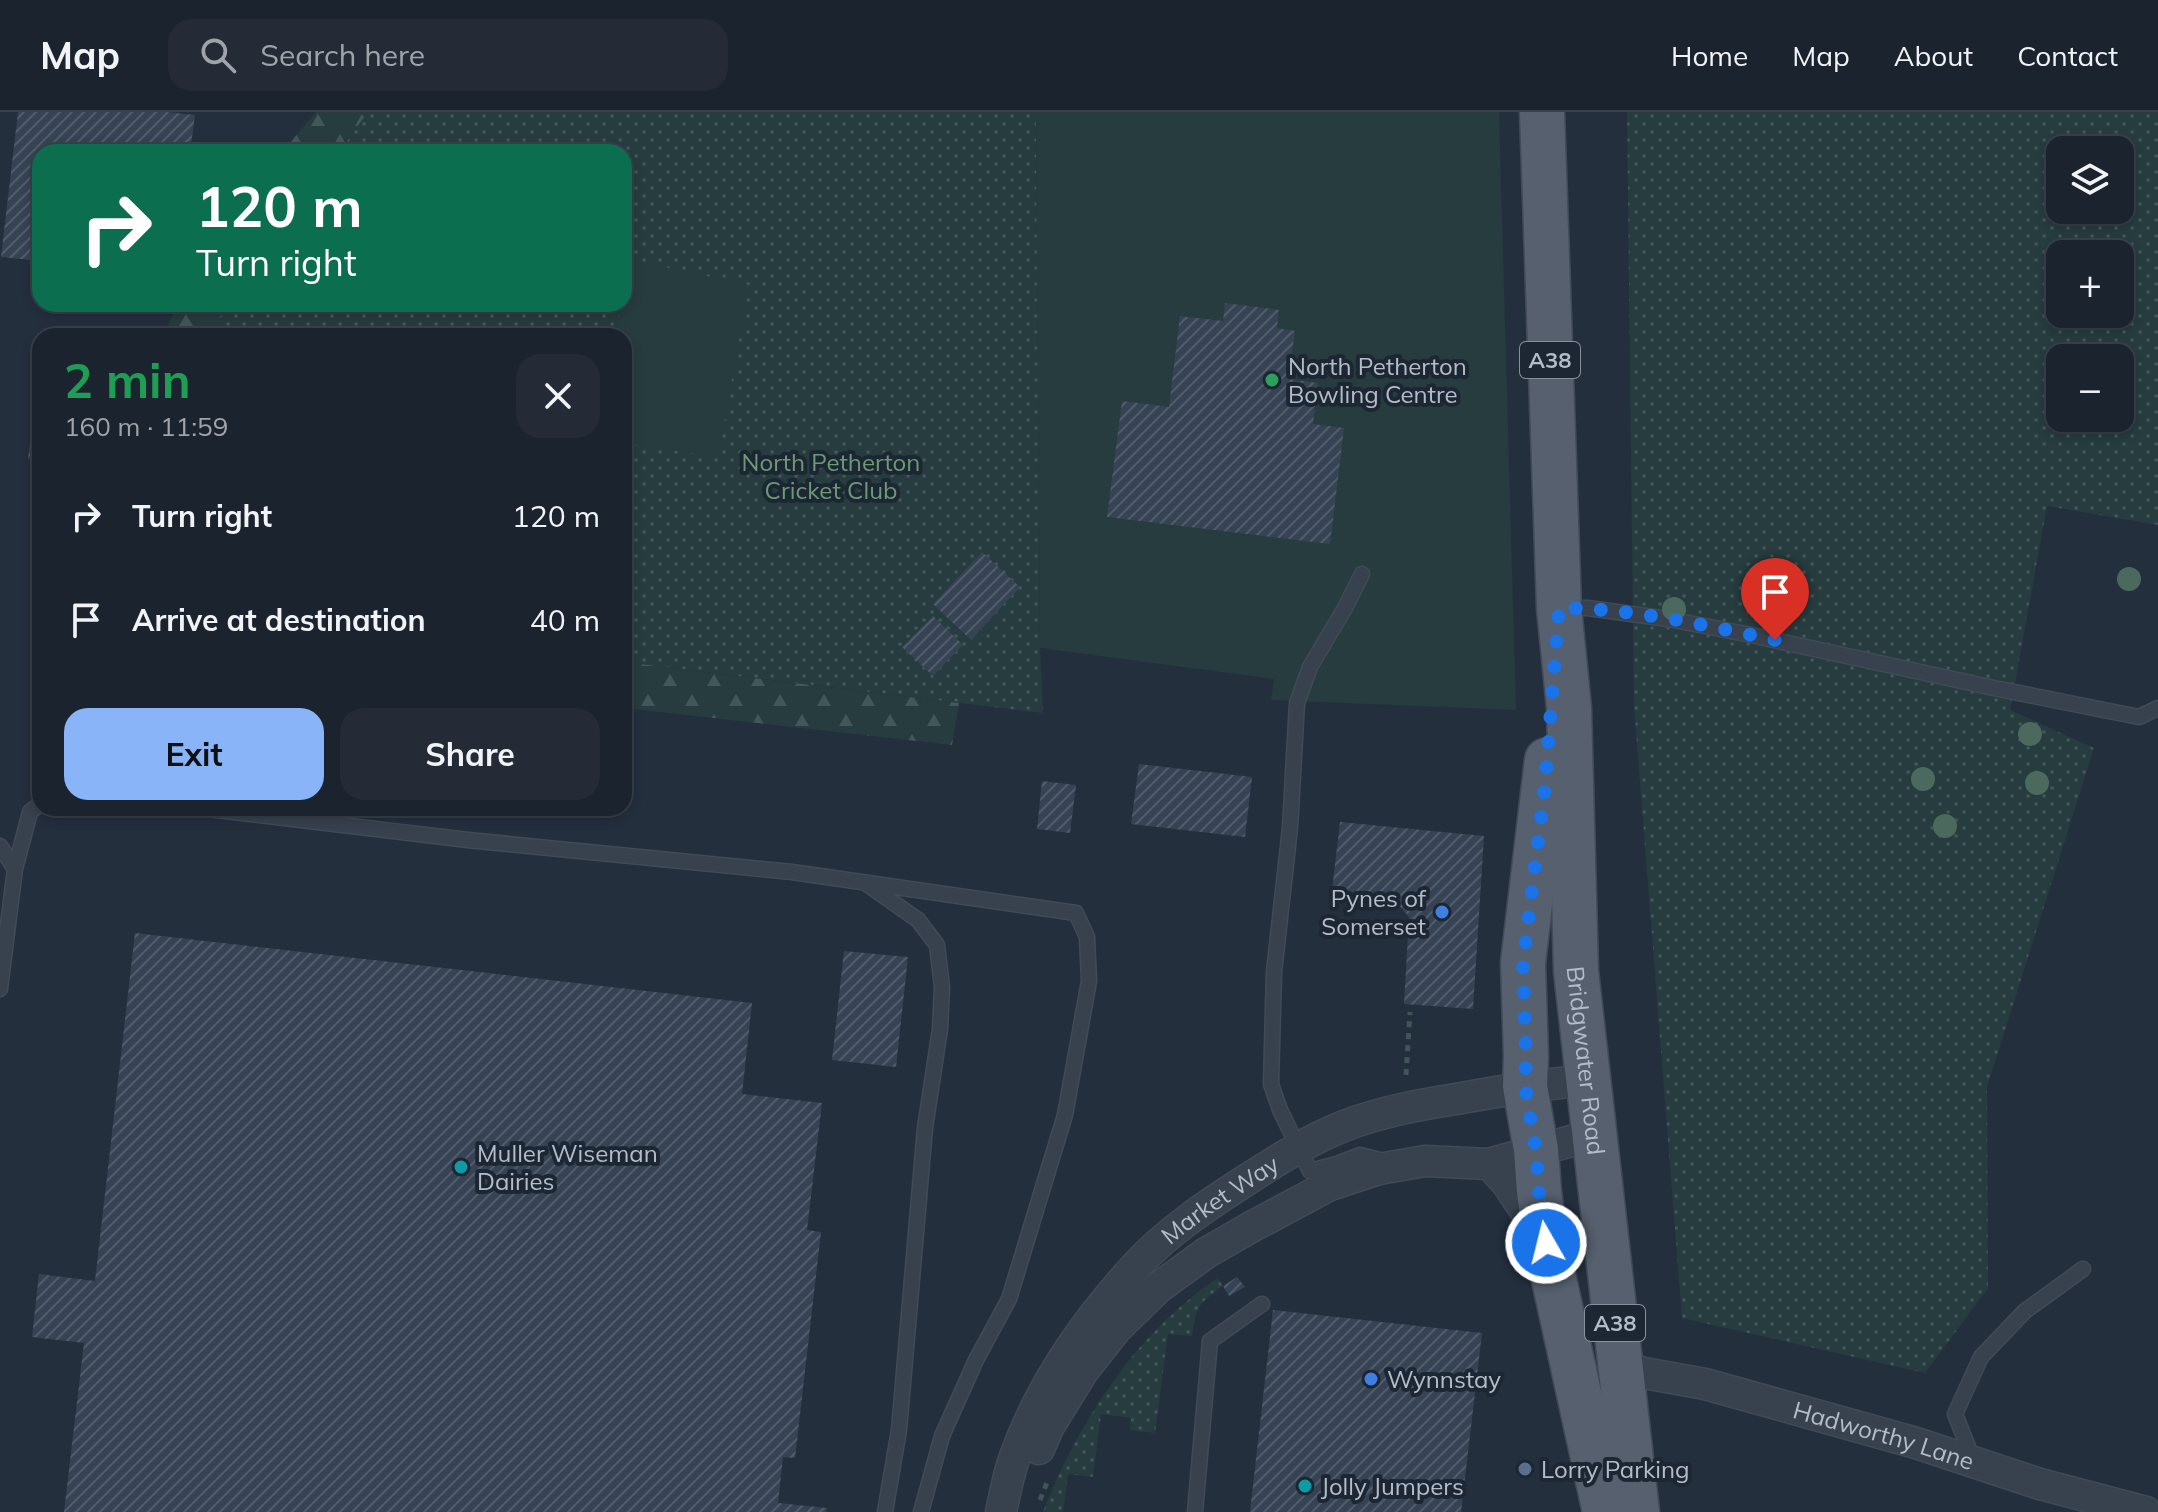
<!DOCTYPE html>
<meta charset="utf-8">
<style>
:root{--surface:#1b232e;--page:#242b36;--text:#f1f3f6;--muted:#a0a4aa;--line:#39404a;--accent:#8ab4f8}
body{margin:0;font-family:Mulish,sans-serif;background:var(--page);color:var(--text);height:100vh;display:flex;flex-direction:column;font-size:30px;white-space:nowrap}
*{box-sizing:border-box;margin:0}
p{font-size:26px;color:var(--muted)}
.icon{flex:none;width:44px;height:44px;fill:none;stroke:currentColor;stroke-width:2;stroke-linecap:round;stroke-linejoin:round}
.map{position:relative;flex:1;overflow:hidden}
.drawer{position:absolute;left:32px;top:216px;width:600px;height:488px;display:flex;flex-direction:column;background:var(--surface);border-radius:24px;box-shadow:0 4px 12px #0003,0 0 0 2px var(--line)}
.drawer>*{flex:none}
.banner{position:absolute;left:32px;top:32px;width:600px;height:168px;border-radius:24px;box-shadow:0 4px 12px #0003,0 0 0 2px var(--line);background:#0b6e4f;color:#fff;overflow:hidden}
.tools{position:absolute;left:2046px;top:24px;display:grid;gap:16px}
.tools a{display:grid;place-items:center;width:88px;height:88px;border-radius:16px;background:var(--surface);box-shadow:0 4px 12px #0003,0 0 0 2px var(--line);font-size:40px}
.pin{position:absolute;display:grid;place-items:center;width:68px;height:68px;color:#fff;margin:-82px -34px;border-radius:50% 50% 50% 0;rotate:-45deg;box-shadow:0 0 8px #0007}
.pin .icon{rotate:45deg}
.me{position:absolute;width:88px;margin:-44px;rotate:352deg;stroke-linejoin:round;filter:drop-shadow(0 0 6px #0008)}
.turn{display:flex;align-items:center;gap:28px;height:168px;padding:0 32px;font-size:36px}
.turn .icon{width:104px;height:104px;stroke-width:2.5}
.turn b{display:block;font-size:56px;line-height:68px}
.round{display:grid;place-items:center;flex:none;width:84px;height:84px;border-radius:24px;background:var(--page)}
.headline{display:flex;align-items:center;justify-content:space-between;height:136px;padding:0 32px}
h1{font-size:48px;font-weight:700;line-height:60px;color:#1e9e55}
.primary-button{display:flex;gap:16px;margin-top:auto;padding:16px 32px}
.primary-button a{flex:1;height:92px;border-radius:24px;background:var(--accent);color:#111;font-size:32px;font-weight:700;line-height:92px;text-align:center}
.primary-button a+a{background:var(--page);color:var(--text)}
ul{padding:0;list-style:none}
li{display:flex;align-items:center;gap:24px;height:104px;padding:0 32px}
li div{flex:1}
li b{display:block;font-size:30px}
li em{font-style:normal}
header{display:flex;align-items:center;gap:48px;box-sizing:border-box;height:112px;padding:0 40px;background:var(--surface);border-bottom:2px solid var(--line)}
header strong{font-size:38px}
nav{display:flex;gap:44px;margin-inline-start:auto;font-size:28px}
.search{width:560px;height:72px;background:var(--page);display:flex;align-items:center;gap:20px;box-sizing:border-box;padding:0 28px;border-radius:24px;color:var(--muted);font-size:30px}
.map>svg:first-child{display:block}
</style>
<header>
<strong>Map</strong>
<div class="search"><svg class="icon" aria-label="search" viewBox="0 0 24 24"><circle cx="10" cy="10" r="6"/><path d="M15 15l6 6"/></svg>Search here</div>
<nav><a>Home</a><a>Map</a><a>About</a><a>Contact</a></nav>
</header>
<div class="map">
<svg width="2158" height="1400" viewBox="0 0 2158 1400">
<defs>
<pattern id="green-dots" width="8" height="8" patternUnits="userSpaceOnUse" patternTransform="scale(2)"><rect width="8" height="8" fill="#263c3f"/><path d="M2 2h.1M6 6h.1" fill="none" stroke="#435659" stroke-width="1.8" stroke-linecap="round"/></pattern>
<pattern id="forest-firs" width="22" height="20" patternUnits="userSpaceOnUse" patternTransform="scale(2)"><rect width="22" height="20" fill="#263c3f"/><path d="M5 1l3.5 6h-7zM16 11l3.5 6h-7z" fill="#435659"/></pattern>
<pattern id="building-hatch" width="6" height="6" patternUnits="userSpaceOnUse" patternTransform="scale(2)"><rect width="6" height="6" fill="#364354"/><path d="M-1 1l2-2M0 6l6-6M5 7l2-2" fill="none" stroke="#515c6b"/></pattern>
</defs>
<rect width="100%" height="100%" fill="#242f3e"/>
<path fill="url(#green-dots)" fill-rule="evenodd" d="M 368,0 L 1036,0 L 1040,536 L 1043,601 L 624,550 L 624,224 L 206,224 L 229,192 L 624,192 L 624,40 L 339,40 Z
M 1627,0 L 2158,0 L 2158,413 L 2047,394 L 2010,598 L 2094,636 L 1987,975 L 1988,1176 L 1925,1261 L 1682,1206 L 1634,594 ZM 2060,38 L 2120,38 L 2120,98 L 2060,98 ZM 2060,142 L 2120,142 L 2120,202 L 2060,202 ZM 2060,246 L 2120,246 L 2120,306 L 2060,306 Z
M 1218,1166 L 1223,1174 C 1197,1193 1197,1193 1192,1224 L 1168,1222 L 1155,1321 L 1130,1318 L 1131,1306 L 1101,1302 L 1093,1365 L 1068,1362 L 1063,1400 L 1043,1400 C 1078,1311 1136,1220 1218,1166 Z"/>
<path fill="url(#forest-firs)" d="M 316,0 L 368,0 L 339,40 L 282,40 Z
M 178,192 L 229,192 L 206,224 L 163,224 Z
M 624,550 L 959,591 L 952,633 L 624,596 Z"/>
<path fill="#263c3f" d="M 1036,0 L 1499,0 L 1516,598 L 1271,588 L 1274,567 L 1040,536 Z
M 631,148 L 749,173 L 718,345 L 624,331 L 624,224 L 615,224 L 621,192 L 624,192 L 624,180 Z"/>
<path fill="url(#building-hatch)" d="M 18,0 L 167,0 L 195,3 L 190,40 L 40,40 L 40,149 L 1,145 Z
M 1225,191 L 1279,198 L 1277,216 L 1295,219 L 1288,267 L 1318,271 L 1313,312 L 1344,316 L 1330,432 L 1107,405 L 1122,289 L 1169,295 L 1180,204 L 1223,209 Z
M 38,265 L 40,265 L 40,348 L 28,347 Z
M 982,440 L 1020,475 L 971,528 L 933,492 Z
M 933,504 L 963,533 L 933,564 L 902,535 Z
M 1139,652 L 1252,665 L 1245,725 L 1131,712 Z
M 1042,669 L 1076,673 L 1070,721 L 1037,717 Z
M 1340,710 L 1484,724 L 1473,897 L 1404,892 L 1409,805 L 1392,785 L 1332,778 Z
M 135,821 L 752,891 L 742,982 L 822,991 L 807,1118 L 821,1120 L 795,1346 L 783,1345 L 778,1391 L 827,1396 L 826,1400 L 64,1400 L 84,1231 L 32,1225 L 39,1162 L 95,1169 Z
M 844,839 L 908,845 L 896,955 L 832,948 Z
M 1237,1165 L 1245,1175 L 1229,1184 L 1223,1174 Z
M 1273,1198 L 1482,1221 L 1461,1400 L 1250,1400 Z"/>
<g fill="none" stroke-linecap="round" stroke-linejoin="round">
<defs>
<path id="service" d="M 1362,462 L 1345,496 L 1310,555 L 1297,591 L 1290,716 L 1274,860 L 1271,972 L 1280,998 L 1310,1059 L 1337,1052 L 1360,1043 L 1384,1049
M 1563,496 L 1588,496 L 1668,507 L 1746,522 L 1994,576 L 2139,605 L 2158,596
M 200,696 L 468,728 L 792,760 L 1076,801 L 1087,825 L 1089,869 L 1065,1003 L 1009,1187 L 976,1248 L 942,1324 L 921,1400
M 0,734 L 15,757
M 867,772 L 918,808 L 937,833 L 942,875 L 940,917 L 925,1016 L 899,1318 L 885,1400
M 0,877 L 15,757 L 30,700 L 40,692
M 1974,1350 L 1955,1302 L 1981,1245 L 2025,1199 L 2083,1157
M 1195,1400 L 1210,1229 L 1262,1192"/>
<g id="minor">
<path d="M 1489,1052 L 1507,1071 L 1539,1120"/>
<path id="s1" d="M 1619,1253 L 1644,1261 L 1705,1272 L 1916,1331 L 2040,1372 L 2146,1400"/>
<path d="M 1039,1337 L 1049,1314 L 1083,1259 L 1116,1217 L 1158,1176 L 1206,1141 L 1253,1114 L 1330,1073 L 1379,1057 L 1425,1049 L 1489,1052 L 1593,1023"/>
<path id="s2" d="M 1001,1400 C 1005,1382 1008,1364 1014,1347 C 1040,1274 1085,1209 1137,1153 C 1168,1119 1209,1092 1248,1067 C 1279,1047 1309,1028 1344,1014 C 1380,1000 1418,993 1456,987 C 1500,979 1544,972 1588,968"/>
</g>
<g id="primary">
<path id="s3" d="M 1542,0 L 1559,496 L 1569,596 L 1576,859 L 1637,1400"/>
<path d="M 1547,648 L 1523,851 L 1526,944 L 1525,974 L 1536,1038 L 1539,1080 L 1546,1131 L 1605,1400"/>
</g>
</defs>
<use href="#service" stroke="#414a57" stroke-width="17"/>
<use href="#minor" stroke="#414a57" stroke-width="33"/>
<use href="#primary" stroke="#414a57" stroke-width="47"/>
<path stroke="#3f5557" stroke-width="5" stroke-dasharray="6 6" stroke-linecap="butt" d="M 1406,963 L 1410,900
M 1040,1388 L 1048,1368"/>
<use href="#service" stroke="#38414e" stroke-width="14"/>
<use href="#minor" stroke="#38414e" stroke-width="30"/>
<use href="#primary" stroke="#56606e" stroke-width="44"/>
</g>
<g fill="#4b6a5d">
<circle cx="2129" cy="467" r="12"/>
<circle cx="1674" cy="497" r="12"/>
<circle cx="2030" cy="622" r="12"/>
<circle cx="1923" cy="667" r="12"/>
<circle cx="2037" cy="671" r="12"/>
<circle cx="1945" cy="714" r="12"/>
</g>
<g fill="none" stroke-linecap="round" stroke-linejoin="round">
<path stroke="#1a73e8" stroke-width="14" stroke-dasharray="0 25.2" d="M 1546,1131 L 1539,1080 L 1536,1038 L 1525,974 L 1526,944 L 1523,851 L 1545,674 L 1559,496 C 1631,496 1704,513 1775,528"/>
</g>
<circle fill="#2e9e5b" stroke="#1d2633" stroke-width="3" cx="1272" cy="268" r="8"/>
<g fill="#3f7fe0" stroke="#1d2633" stroke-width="3">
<circle cx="1442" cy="800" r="8"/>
<circle cx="1371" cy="1267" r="8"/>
</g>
<g fill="#0f9aa8" stroke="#1d2633" stroke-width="3">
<circle cx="461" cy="1055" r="8"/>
<circle cx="1305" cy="1374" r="8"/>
</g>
<circle fill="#5c6f8a" stroke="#1d2633" stroke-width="3" cx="1525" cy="1357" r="8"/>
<g text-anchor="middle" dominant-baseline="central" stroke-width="8" stroke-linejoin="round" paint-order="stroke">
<g fill="#1d2633" stroke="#878f9c" stroke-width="2">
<rect x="1520" y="230" width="60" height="36" rx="6"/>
<rect x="1585" y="1193" width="60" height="36" rx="6"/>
</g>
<g font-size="22" font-weight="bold" fill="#b4bcc9">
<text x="1550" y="248">A38</text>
<text x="1615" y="1211">A38</text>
</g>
<g font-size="24" fill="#b4bcc9" stroke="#1d2633" text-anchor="start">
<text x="1288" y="254">North Petherton<tspan x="1288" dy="28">Bowling Centre</tspan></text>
<text x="1426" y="786" text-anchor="end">Pynes of<tspan x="1426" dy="28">Somerset</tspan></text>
<text x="477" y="1041">Muller Wiseman<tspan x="477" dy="28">Dairies</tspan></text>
<text x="1387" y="1267">Wynnstay</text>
<text x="1541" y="1357">Lorry Parking</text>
<text x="1321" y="1374">Jolly Jumpers</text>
</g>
<g font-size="24" fill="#6b9a76" stroke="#1d2633">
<text x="831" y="350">North Petherton<tspan x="831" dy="28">Cricket Club</tspan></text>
</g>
<g font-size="24" fill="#b4bcc9" stroke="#1d2633">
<text stroke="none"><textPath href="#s3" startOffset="950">Bridgwater Road</textPath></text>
<text stroke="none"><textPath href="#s2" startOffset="392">Market Way</textPath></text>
<text stroke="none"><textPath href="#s1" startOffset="274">Hadworthy Lane</textPath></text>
</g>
</g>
</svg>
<div class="tools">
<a><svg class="icon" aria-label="layers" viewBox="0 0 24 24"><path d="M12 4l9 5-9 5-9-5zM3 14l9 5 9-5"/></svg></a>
<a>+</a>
<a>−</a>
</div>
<div class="pin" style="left:1775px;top:528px;background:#d93025"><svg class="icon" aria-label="arrive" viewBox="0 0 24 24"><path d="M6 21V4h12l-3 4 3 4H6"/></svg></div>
<svg class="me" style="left:1546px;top:1131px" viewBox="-20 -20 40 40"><circle r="17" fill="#1a73e8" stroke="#fff" stroke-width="3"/><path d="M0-11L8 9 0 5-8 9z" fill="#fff"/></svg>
<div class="banner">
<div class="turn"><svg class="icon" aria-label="right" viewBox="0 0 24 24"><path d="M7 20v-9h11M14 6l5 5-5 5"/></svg><div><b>120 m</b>Turn right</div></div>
</div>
<section class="drawer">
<div class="headline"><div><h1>2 min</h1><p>160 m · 11:59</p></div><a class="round"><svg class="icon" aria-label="close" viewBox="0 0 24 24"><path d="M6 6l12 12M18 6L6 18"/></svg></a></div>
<ul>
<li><svg class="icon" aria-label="right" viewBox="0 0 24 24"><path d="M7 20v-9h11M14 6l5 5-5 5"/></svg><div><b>Turn right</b></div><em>120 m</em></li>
<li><svg class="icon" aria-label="arrive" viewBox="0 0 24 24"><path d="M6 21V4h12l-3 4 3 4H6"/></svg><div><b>Arrive at destination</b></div><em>40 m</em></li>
</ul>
<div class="primary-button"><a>Exit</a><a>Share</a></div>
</section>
</div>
